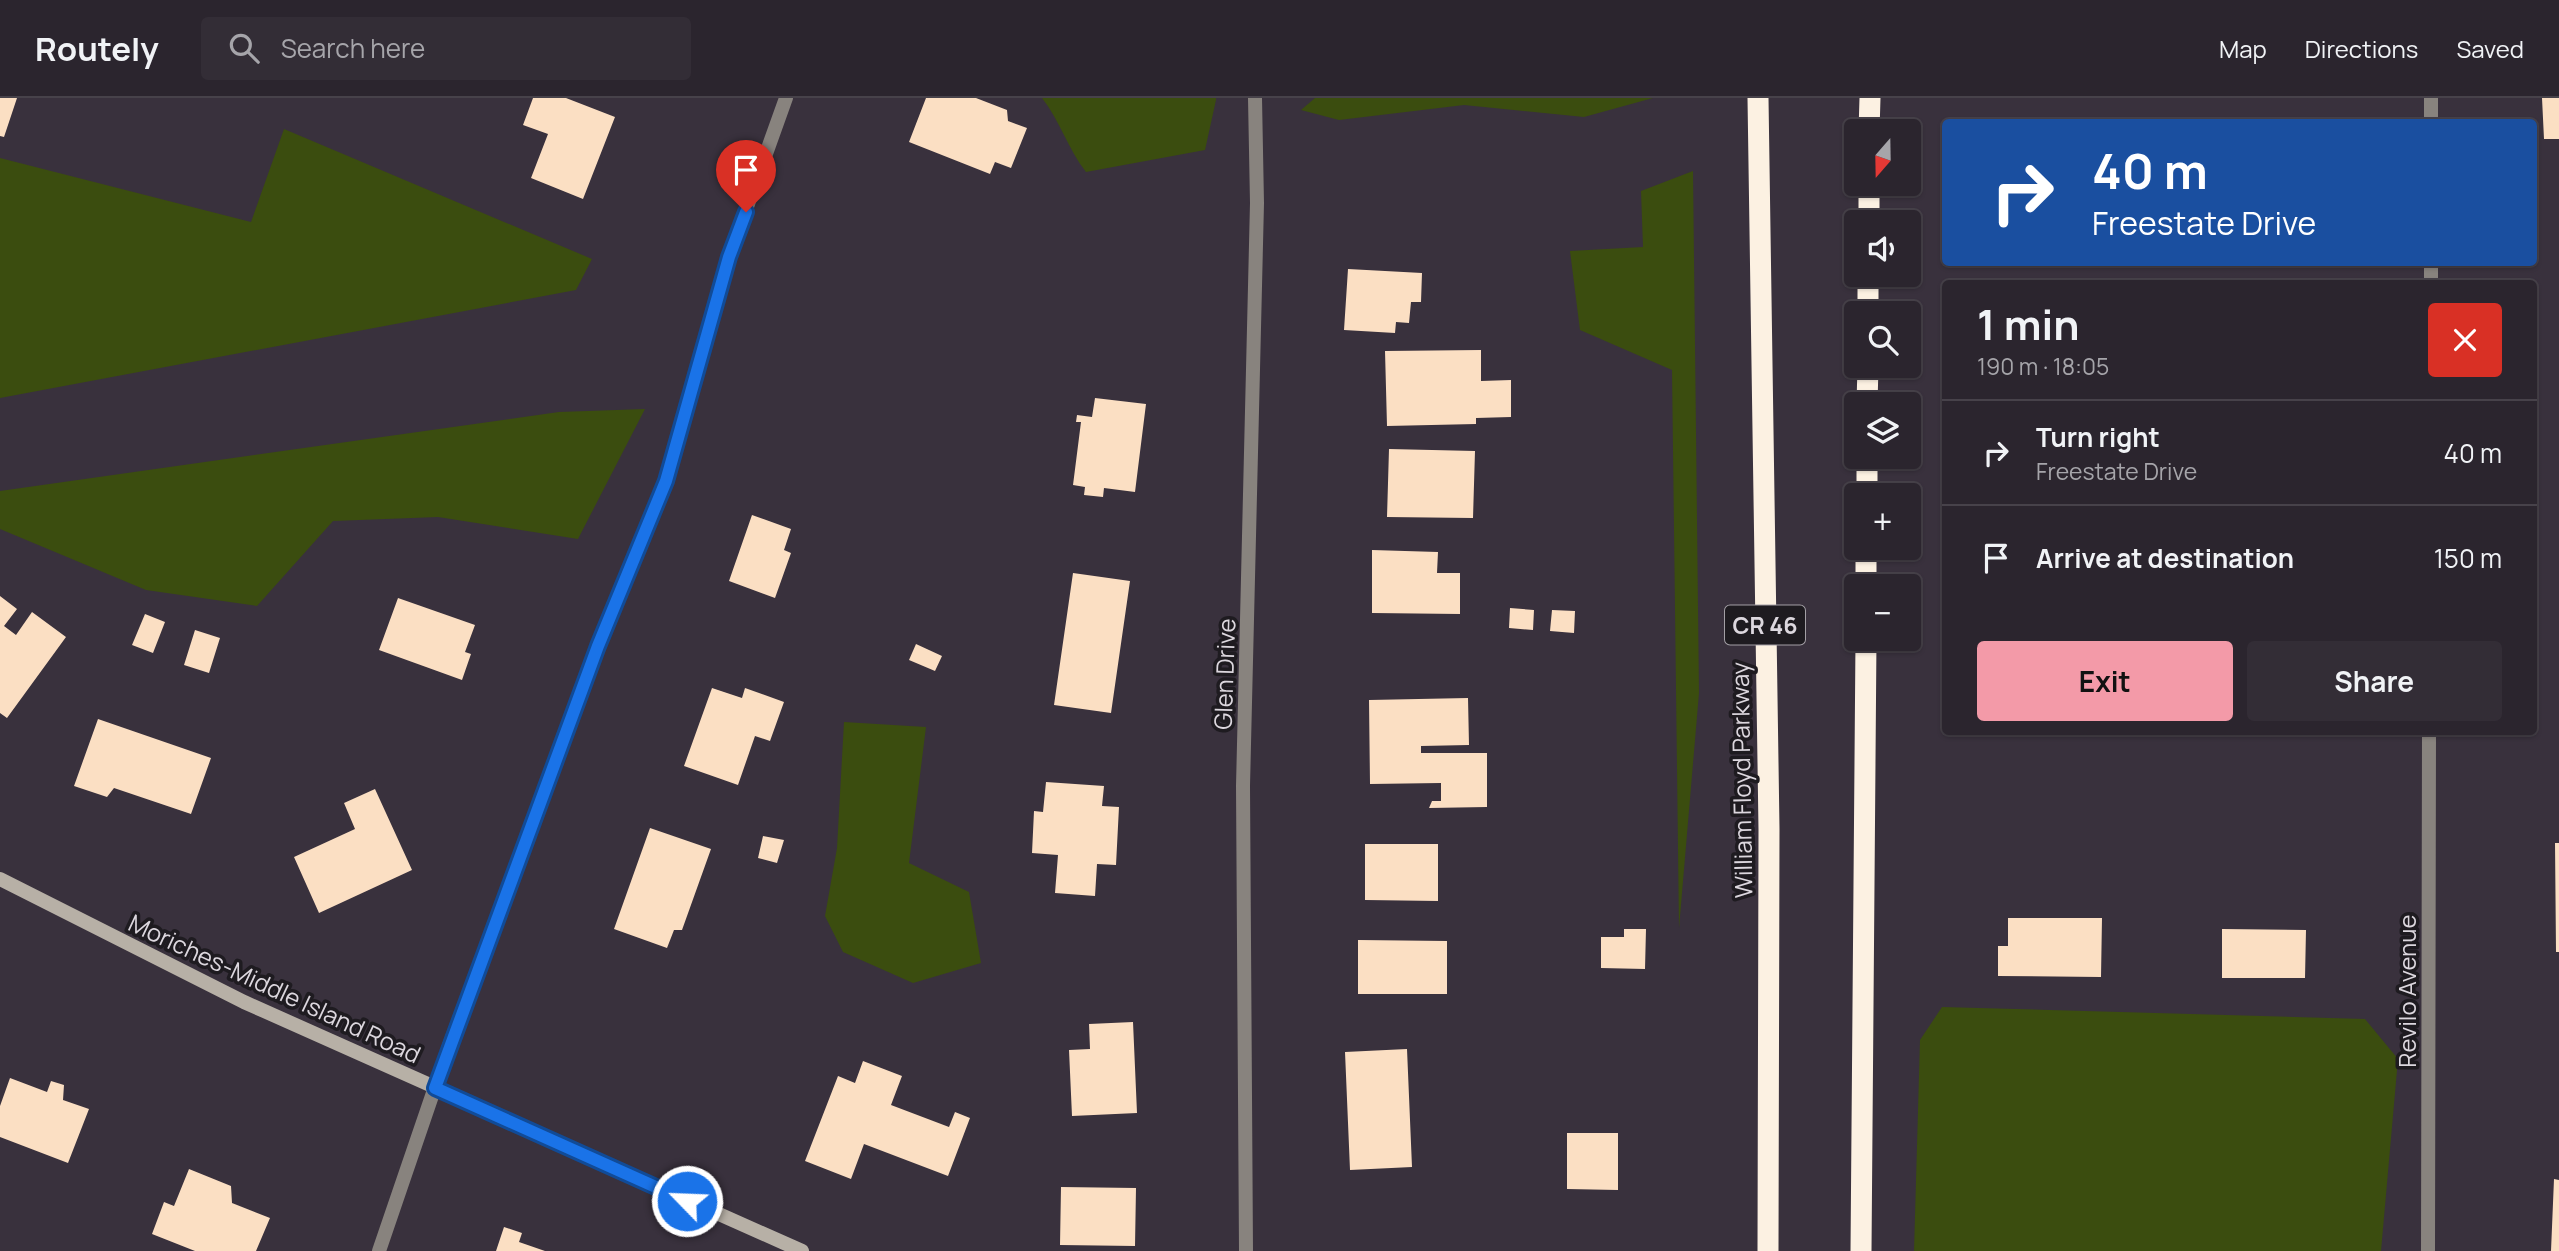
<!DOCTYPE html>
<meta charset="utf-8">
<style>
:root{--surface:#2b252e;--page:#332d36;--text:#f1f3f6;--muted:#a6a5aa;--line:#47424a;--accent:#f39aa8}
body{margin:0;font-family:Manrope,sans-serif;background:var(--page);color:var(--text);height:100vh;display:flex;flex-direction:column;font-size:26px;white-space:nowrap}
*{box-sizing:border-box;margin:0}
p{font-size:23px;color:var(--muted)}
.icon{flex:none;width:38px;height:38px;fill:none;stroke:currentColor;stroke-width:2;stroke-linecap:round;stroke-linejoin:round}
.map{position:relative;flex:1;overflow:hidden}
.sheet{position:absolute;left:1942px;top:182px;width:595px;height:455px;display:flex;flex-direction:column;background:var(--surface);border-radius:7px;box-shadow:0 2px 5px #0004,0 0 0 2px var(--line)}
.sheet>*{flex:none}
.banner{position:absolute;left:1942px;top:21px;width:595px;height:147px;border-radius:7px;box-shadow:0 2px 5px #0004,0 0 0 2px var(--line);background:#1a4fa0;color:#fff;overflow:hidden}
.needle{width:46px;rotate:200deg}
.tools{position:absolute;left:1844px;top:21px;display:grid;gap:14px}
.tools a{display:grid;place-items:center;width:77px;height:77px;border-radius:7px;background:var(--surface);box-shadow:0 2px 5px #0004,0 0 0 2px var(--line);font-size:35px}
.pin{position:absolute;display:grid;place-items:center;width:60px;height:60px;color:#fff;margin:-72px -30px;border-radius:50% 50% 50% 0;rotate:-45deg;box-shadow:0 0 7px #0007}
.pin .icon{rotate:45deg}
.me{position:absolute;width:77px;margin:-38px;rotate:294deg;stroke-linejoin:round;filter:drop-shadow(0 0 5px #0008)}
.turn{display:flex;align-items:center;gap:24px;height:147px;padding:0 35px;font-size:32px}
.turn .icon{width:91px;height:91px;stroke-width:2.5}
.turn b{display:block;font-size:49px;line-height:60px}
.round{display:grid;place-items:center;flex:none;width:74px;height:74px;border-radius:7px;background:var(--page)}
.headline{display:flex;align-items:center;justify-content:space-between;height:119px;padding:0 35px}
h1{font-size:42px;font-weight:700;line-height:52px}
.action{display:flex;gap:14px;margin-top:auto;padding:14px 35px}
.action a{flex:1;height:80px;border-radius:7px;background:var(--accent);color:#111;font-size:28px;font-weight:700;line-height:80px;text-align:center}
.action a+a{background:var(--page);color:var(--text)}
ul{padding:0;list-style:none}
li{display:flex;align-items:center;gap:21px;height:105px;padding:0 35px;border-top:2px solid var(--line)}
li div{flex:1}
li b{display:block;font-size:26px}
li em{font-style:normal}
header{display:flex;align-items:center;gap:42px;box-sizing:border-box;height:98px;padding:0 35px;background:var(--surface);border-bottom:2px solid var(--line)}
header strong{font-size:33px}
nav{display:flex;gap:38px;margin-inline-start:auto;font-size:24px}
.search{width:490px;height:63px;background:var(--page);display:flex;align-items:center;gap:18px;box-sizing:border-box;padding:0 24px;border-radius:7px;color:var(--muted);font-size:26px}
.map>svg:first-child{display:block}
</style>
<header>
<strong>Routely</strong>
<div class="search"><svg class="icon" aria-label="search" viewBox="0 0 24 24"><circle cx="10" cy="10" r="6"/><path d="M15 15l6 6"/></svg>Search here</div>
<nav><a>Map</a><a>Directions</a><a>Saved</a></nav>
</header>
<div class="map">
<svg width="2559" height="1153" viewBox="0 0 2559 1153">
<rect width="100%" height="100%" fill="#39313d"/>
<path fill="#3b4d0f" d="M 1042,0 L 1216,0 L 1216,2 L 1205,52 L 1086,74 C 1068,51 1060,23 1042,0 Z
M 1315,0 L 1653,0 L 1584,19 L 1464,7 L 1339,22 L 1301,12 Z
M 284,31 L 592,161 L 576,192 L 0,300 L 0,60 L 251,124 Z
M 1693,73 L 1699,595 L 1679,830 L 1672,272 L 1580,232 L 1570,153 L 1643,149 L 1641,93 Z
M 645,311 L 578,441 L 438,419 L 333,423 L 257,508 L 146,492 L 0,431 L 0,393 L 559,314 Z
M 844,624 L 926,629 L 909,765 L 969,794 L 981,865 L 913,885 L 843,854 L 825,818 L 837,750 Z
M 1942,909 L 2365,921 L 2398,961 L 2381,1153 L 1914,1153 L 1920,942 Z"/>
<path fill="#fbdfc3" d="M 0,0 L 17,0 L 4,39 L 0,38 Z
M 533,0 L 566,0 L 615,19 L 583,101 L 531,80 L 548,36 L 523,27 Z
M 926,0 L 976,0 L 1007,12 L 1008,23 L 1027,30 L 1011,70 L 995,64 L 990,76 L 909,44 Z
M 2542,0 L 2559,0 L 2559,41 L 2544,41 Z
M 1348,171 L 1422,175 L 1421,204 L 1411,204 L 1409,225 L 1396,224 L 1395,235 L 1344,232 Z
M 1481,252 L 1481,283 L 1511,282 L 1511,319 L 1476,320 L 1476,326 L 1387,328 L 1385,253 Z
M 1095,300 L 1146,306 L 1135,394 L 1104,390 L 1103,399 L 1084,397 L 1085,389 L 1073,387 L 1081,324 L 1076,324 L 1077,317 L 1092,319 Z
M 1389,351 L 1475,353 L 1473,420 L 1387,419 Z
M 752,417 L 791,431 L 784,452 L 791,455 L 775,500 L 729,483 Z
M 1372,452 L 1438,454 L 1437,475 L 1460,475 L 1460,516 L 1372,515 Z
M 1073,475 L 1130,483 L 1111,615 L 1054,607 Z
M 0,498 L 17,511 L 4,528 L 16,537 L 32,514 L 66,539 L 7,620 L 0,615 Z
M 398,500 L 475,527 L 465,554 L 471,556 L 462,582 L 379,552 Z
M 1510,510 L 1534,512 L 1533,532 L 1509,530 Z
M 1552,512 L 1575,513 L 1574,535 L 1550,533 Z
M 145,516 L 165,524 L 153,555 L 132,547 Z
M 195,532 L 220,540 L 209,575 L 184,567 Z
M 916,546 L 942,558 L 935,573 L 909,562 Z
M 712,590 L 742,600 L 745,590 L 784,604 L 770,643 L 755,638 L 738,687 L 684,668 Z
M 1468,600 L 1469,647 L 1421,648 L 1421,655 L 1487,655 L 1487,709 L 1429,710 L 1432,703 L 1441,703 L 1441,685 L 1370,686 L 1369,602 Z
M 98,621 L 211,660 L 191,716 L 114,690 L 107,699 L 74,688 Z
M 1046,684 L 1104,688 L 1102,708 L 1119,709 L 1116,767 L 1097,766 L 1095,798 L 1055,795 L 1058,757 L 1032,755 L 1034,713 L 1043,714 Z
M 375,691 L 412,772 L 319,815 L 294,759 L 355,731 L 344,705 Z
M 650,730 L 711,751 L 682,832 L 674,832 L 667,850 L 614,831 Z
M 763,738 L 784,742 L 777,765 L 758,760 Z
M 2555,745 L 2559,745 L 2559,854 L 2556,854 Z
M 1365,746 L 1438,746 L 1438,803 L 1365,802 Z
M 2008,820 L 2102,820 L 2101,879 L 1998,878 L 1998,848 L 2008,848 Z
M 1624,831 L 1646,831 L 1645,871 L 1601,870 L 1601,839 L 1624,839 Z
M 2222,831 L 2306,832 L 2305,880 L 2222,880 Z
M 1358,842 L 1447,843 L 1447,896 L 1358,896 Z
M 1133,924 L 1137,1015 L 1072,1018 L 1069,952 L 1090,951 L 1089,926 Z
M 1407,951 L 1412,1069 L 1350,1072 L 1345,954 Z
M 863,963 L 902,978 L 891,1007 L 949,1029 L 955,1014 L 970,1020 L 948,1078 L 864,1046 L 851,1081 L 805,1063 L 838,978 L 855,985 Z
M 10,980 L 47,994 L 51,983 L 64,987 L 63,1002 L 89,1011 L 68,1065 L 0,1039 L 0,1008 Z
M 1567,1035 L 1618,1035 L 1618,1092 L 1567,1091 Z
M 189,1071 L 231,1088 L 232,1105 L 270,1120 L 256,1153 L 195,1153 L 152,1136 L 164,1104 L 174,1108 Z
M 2554,1081 L 2559,1082 L 2559,1153 L 2551,1153 Z
M 1061,1089 L 1136,1090 L 1135,1148 L 1060,1147 Z
M 504,1129 L 522,1135 L 519,1144 L 545,1153 L 496,1153 Z"/>
<g fill="none" stroke-linecap="round" stroke-linejoin="round">
<path stroke="#88837e" stroke-width="14" d="M 2431,24 L 2431,0
M 2431,186 L 2431,164
M 379,1153 L 449,948 L 598,548 L 666,383 L 729,159 L 786,0
M 1246,1153 L 1243,688 L 1257,105 L 1255,0
M 2428,1153 L 2429,634"/>
<path stroke="#b7b0a6" stroke-width="14" d="M 0,781 L 244,904 L 802,1153"/>
<path stroke="#fcf1e2" stroke-width="21" d="M 1758,0 L 1769,731 L 1768,1153
M 1869,33 L 1870,0
M 1869,124 L 1869,86
M 1868,215 L 1868,177
M 1867,306 L 1868,268
M 1867,397 L 1867,359
M 1866,488 L 1866,450
M 1861,1153 L 1866,541"/>
</g>
<g fill="none" stroke-linecap="round" stroke-linejoin="round">
<defs>
<path id="route" d="M 687,1103 L 435,990 L 598,548 L 666,383 L 729,159 L 746,114"/>
</defs>
<use href="#route" stroke="#114b97" stroke-width="18"/>
<use href="#route" stroke="#1a73e8" stroke-width="12"/>
</g>
<g text-anchor="middle" dominant-baseline="central" stroke-width="7" stroke-linejoin="round" paint-order="stroke">
<rect fill="#1e1b20" stroke="#a39fa5" stroke-width="2" x="1725" y="507.5" width="80" height="39" rx="5"/>
<g font-size="23" font-weight="bold" fill="#dcd7de">
<text x="1765" y="527">CR 46</text>
</g>
<g font-size="24" fill="#dcd7de" stroke="#1e1b20">
<text transform="translate(1224 576) rotate(-88)">Glen Drive</text>
<text transform="translate(1741 682) rotate(-91)">William Floyd Parkway</text>
<text transform="translate(275 890) rotate(25)">Moriches-Middle Island Road</text>
<text transform="translate(2406 893) rotate(-90)">Revilo Avenue</text>
</g>
</g>
</svg>
<div class="tools">
<a><svg class="needle" viewBox="-14 -14 28 28"><path d="M0-13l5 13h-10z" fill="#e53935"/><path d="M0 13l5-13h-10z" fill="#a6a5aa"/></svg></a>
<a><svg class="icon" aria-label="sound" viewBox="0 0 24 24"><path d="M4 9h4l5-4v14l-5-4H4zM17 9q2 3 0 6"/></svg></a>
<a><svg class="icon" aria-label="search" viewBox="0 0 24 24"><circle cx="10" cy="10" r="6"/><path d="M15 15l6 6"/></svg></a>
<a><svg class="icon" aria-label="layers" viewBox="0 0 24 24"><path d="M12 4l9 5-9 5-9-5zM3 14l9 5 9-5"/></svg></a>
<a>+</a>
<a>−</a>
</div>
<div class="pin" style="left:746px;top:114px;background:#d93025"><svg class="icon" aria-label="arrive" viewBox="0 0 24 24"><path d="M6 21V4h12l-3 4 3 4H6"/></svg></div>
<svg class="me" style="left:687px;top:1103px" viewBox="-20 -20 40 40"><circle r="17" fill="#1a73e8" stroke="#fff" stroke-width="3"/><path d="M0-11L8 9 0 5-8 9z" fill="#fff"/></svg>
<div class="banner">
<div class="turn"><svg class="icon" aria-label="right" viewBox="0 0 24 24"><path d="M7 20v-9h11M14 6l5 5-5 5"/></svg><div><b>40 m</b>Freestate Drive</div></div>
</div>
<section class="sheet">
<div class="headline"><div><h1>1 min</h1><p>190 m · 18:05</p></div><a class="round" style="background:#d93025;color:#fff"><svg class="icon" aria-label="close" viewBox="0 0 24 24"><path d="M6 6l12 12M18 6L6 18"/></svg></a></div>
<ul>
<li><svg class="icon" aria-label="right" viewBox="0 0 24 24"><path d="M7 20v-9h11M14 6l5 5-5 5"/></svg><div><b>Turn right</b><p>Freestate Drive</p></div><em>40 m</em></li>
<li><svg class="icon" aria-label="arrive" viewBox="0 0 24 24"><path d="M6 21V4h12l-3 4 3 4H6"/></svg><div><b>Arrive at destination</b></div><em>150 m</em></li>
</ul>
<div class="action"><a>Exit</a><a>Share</a></div>
</section>
</div>
